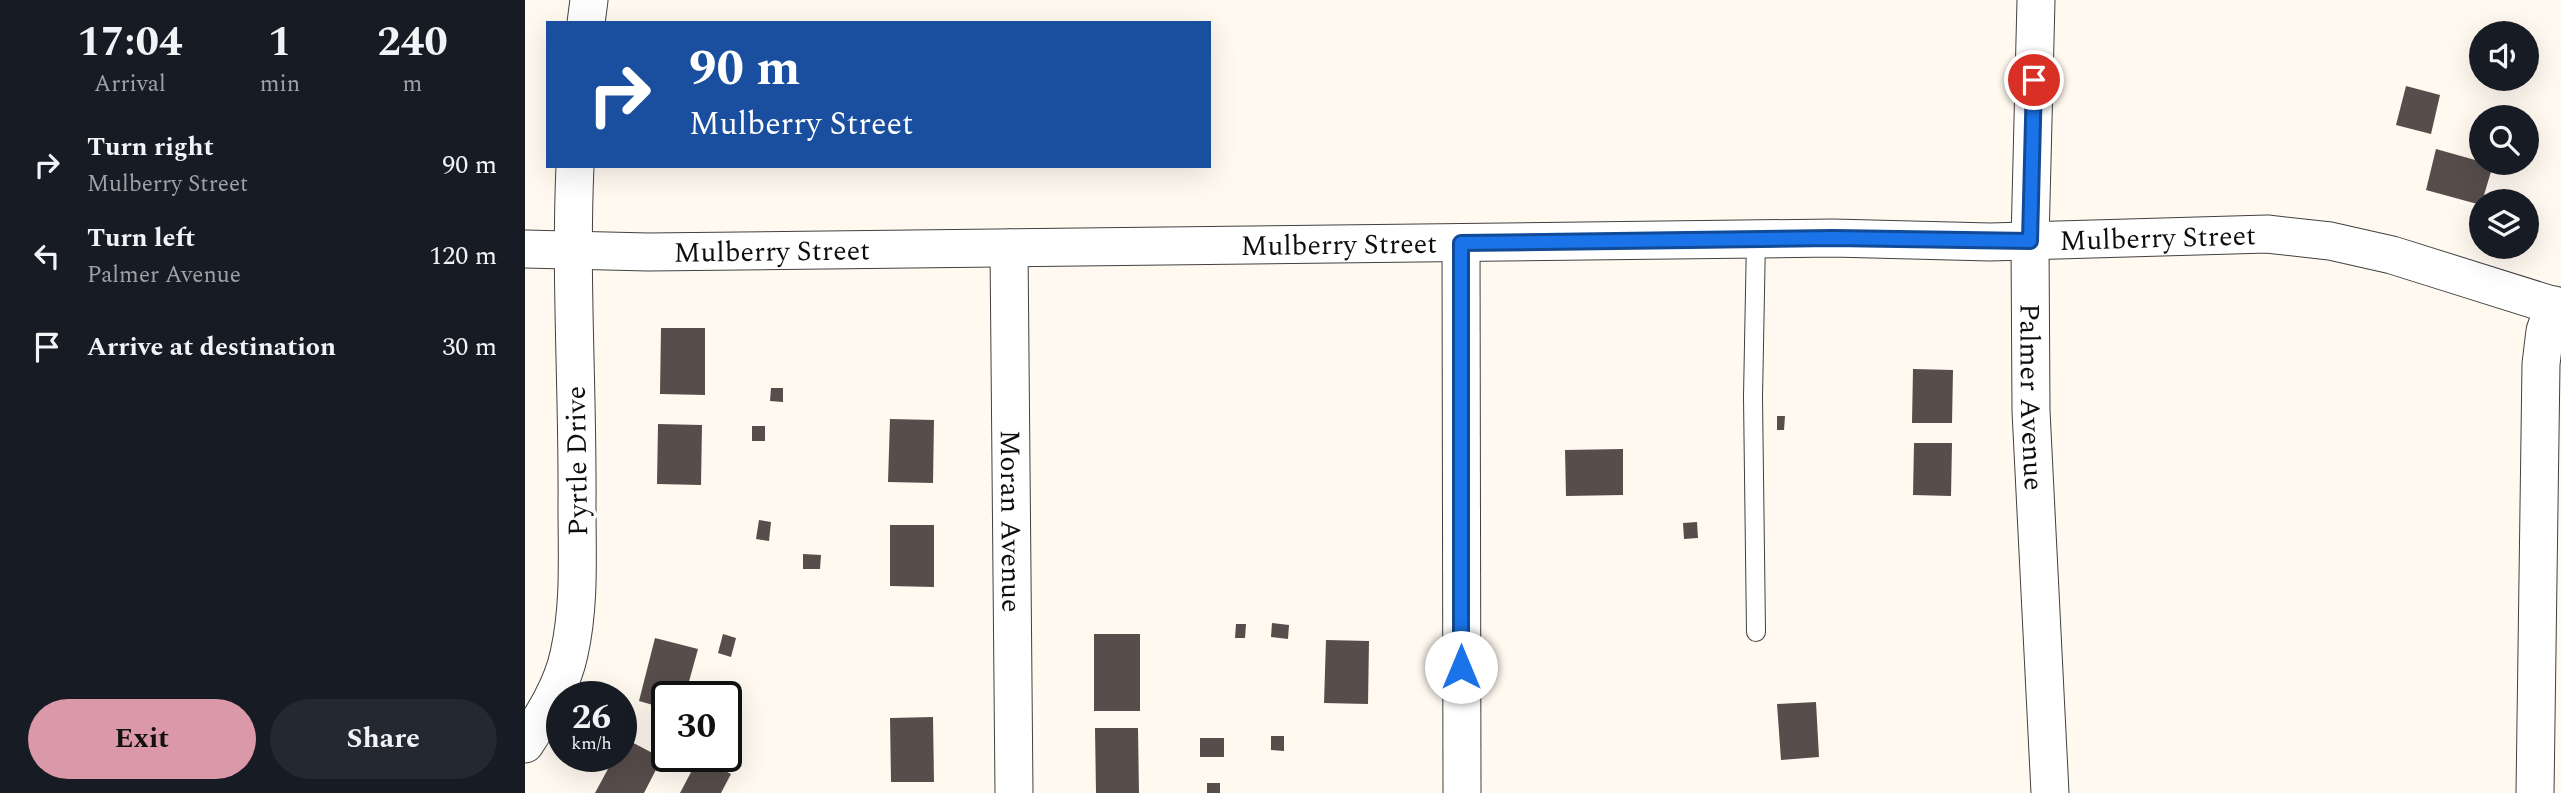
<!DOCTYPE html>
<html lang="en">
<head>
<meta charset="utf-8">
<style>
  body { margin:0; font-family:Spectral,serif; background:#242831; color:#f1f3f6; height:100vh; display:flex; flex-direction:column; font-size:26px; white-space:nowrap }
  * { box-sizing:border-box; margin:0 }
  p { font-size:23px; color:#9ea1a6 }
  .icon { flex:none; width:38px; height:38px; fill:none; stroke:currentColor; stroke-width:2; stroke-linecap:round; stroke-linejoin:round }
  .map { position:relative; flex:1; overflow:hidden }
  .side { display:flex; flex-direction:column; background:#171b24; width:525px }
  .side>* { flex:none }
  .banner { position:absolute; left:21px; top:21px; width:665px; height:147px; border-radius:0px; box-shadow:0 7px 28px #0002; background:#1a4fa0; color:#fff; overflow:hidden }
  .buttons { position:absolute; left:1944px; top:21px; display:grid; gap:14px }
  .buttons a { display:grid; place-items:center; width:70px; height:70px; border-radius:50%; background:#171b24; box-shadow:0 7px 28px #0002; font-size:35px }
  .speed { position:absolute; left:21px; top:681px; display:flex; gap:14px; font-size:35px; font-weight:700; text-align:center }
  .speed>* { display:grid; place-content:center; width:91px; height:91px; border-radius:50%; background:#171b24; box-shadow:0 7px 28px #0002; line-height:1 }
  .speed small { font-size:18px; font-weight:400 }
  .speed .limit { border:4px solid #111; border-radius:10px; background:#fff; color:#111 }
  .pin { position:absolute; display:grid; place-items:center; width:60px; height:60px; color:#fff; margin:-30px; border:4px solid #fff; border-radius:50%; box-shadow:0 2px 7px #0007 }
  .me { position:absolute; width:77px; margin:-38px; rotate:0deg; stroke-linejoin:round; filter:drop-shadow(0 0 5px #0008) }
  .turn { display:flex; align-items:center; gap:24px; height:147px; padding:0 28px; font-size:32px }
  .turn .icon { width:91px; height:91px; stroke-width:2.5 }
  .turn b { display:block; font-size:49px; line-height:60px }
  .eta { display:flex; justify-content:space-evenly; align-items:center; height:119px; text-align:center }
  .eta b { font-size:42px; font-weight:700; line-height:49px }
  .primary-button { display:flex; gap:14px; margin-top:auto; padding:14px 28px }
  .primary-button a { flex:1; height:80px; border-radius:42px; background:#da98a9; color:#111; font-size:28px; font-weight:700; line-height:80px; text-align:center }
  .primary-button a+a { background:#242831; color:#f1f3f6 }
  ul { padding:0; list-style:none }
  li { display:flex; align-items:center; gap:21px; height:91px; padding:0 28px }
  li div { flex:1 }
  li b { display:block; font-size:26px }
  li em { font-style:normal }
  main { display:flex; flex:1; min-height:0 }
  .map>svg:first-child { display:block }
</style>
</head>
<body>
<main>
<section class="side">
<div class="eta">
<div><b>17:04</b><p>Arrival</p></div>
<div><b>1</b><p>min</p></div>
<div><b>240</b><p>m</p></div>
</div>
<ul>
<li><svg class="icon" aria-label="right" viewBox="0 0 24 24"><path d="M7 20v-9h11M14 6l5 5-5 5"/></svg><div><b>Turn right</b><p>Mulberry Street</p></div><em>90 m</em></li>
<li><svg class="icon" aria-label="left" viewBox="0 0 24 24"><path d="M17 20v-9H6M10 6l-5 5 5 5"/></svg><div><b>Turn left</b><p>Palmer Avenue</p></div><em>120 m</em></li>
<li><svg class="icon" aria-label="arrive" viewBox="0 0 24 24"><path d="M6 21V4h12l-3 4 3 4H6"/></svg><div><b>Arrive at destination</b></div><em>30 m</em></li>
</ul>
<div class="primary-button"><a>Exit</a><a>Share</a></div>
</section>
<div class="map">
<svg width="2036" height="793" viewBox="0 0 2036 793">
  <rect width="100%" height="100%" fill="#fff9f0"/>
  <g fill="#574d4b">
    <path d="M1881,86l34,9 -9,39 -35,-9z"/>
    <path d="M1911,149l57,16 -12,40 -55,-15z"/>
    <path d="M136,328h44v67l-45,-1z"/>
    <path d="M1388,369l40,1 -1,53h-40z"/>
    <path d="M246,388h12v14l-13,-1z"/>
    <path d="M1252,416h8l-1,14h-7z"/>
    <path d="M365,419l44,1 -1,63 -45,-1z"/>
    <path d="M133,424l44,1 -1,60 -44,-1z"/>
    <rect x="227" y="426" width="13" height="15"/>
    <path d="M1389,443h38l-1,53 -38,-1z"/>
    <path d="M1098,449v46l-57,1 -1,-46z"/>
    <path d="M234,520l12,2 -2,19 -13,-2z"/>
    <path d="M1172,522l1,16 -14,1 -1,-16z"/>
    <path d="M365,525h44v62l-44,-1z"/>
    <path d="M278,554l18,1 -1,14h-17z"/>
    <path d="M747,623l17,2 -1,14 -17,-2z"/>
    <path d="M711,624h10l-1,14h-10z"/>
    <path d="M198,634l13,4 -5,19 -13,-4z"/>
    <rect x="569" y="634" width="46" height="77"/>
    <path d="M130,638l43,11 -13,47h-18v13l-28,-8z"/>
    <path d="M801,640l43,1 -1,63 -44,-1z"/>
    <path d="M1291,702l3,55 -38,3 -4,-56z"/>
    <path d="M408,717l1,65h-43l-1,-64z"/>
    <path d="M570,728h43l1,65h-43z"/>
    <path d="M746,736h13v15l-13,-1z"/>
    <path d="M99,738l38,20 -18,35h-49l20,-37h6z"/>
    <rect x="675" y="738" width="24" height="19"/>
    <path d="M174,757l32,17 -10,19h-41z"/>
    <rect x="682" y="783" width="13" height="10"/>
  </g>
  <g fill="none" stroke-linecap="round" stroke-linejoin="round">
    <defs>
      <path id="lane" d="M1231,239l-3,158 3,235"/>
      <g id="street">
        <path id="s1" d="M1511,0l-6,241 1,170 19,382"/>
        <path d="M61,23l3,-23"/>
        <path d="M936,243l1,550"/>
        <path id="s2" d="M484,248l5,545"/>
        <path id="s3" d="M0,249l123,3 1185,-14 157,4 277,-8 63,7 62,14 169,53"/>
        <path d="M0,744c18,-28 37,-57 44,-90 11,-49 8,-99 8,-148 1,-114 -7,-226 -2,-340"/>
        <path d="M2010,793l6,-429 4,-33 9,-26"/>
      </g>
    </defs>
    <use href="#lane" stroke="#414141" stroke-width="20"/>
    <use href="#street" stroke="#414141" stroke-width="39"/>
    <use href="#lane" stroke="#fff" stroke-width="18"/>
    <use href="#street" stroke="#fff" stroke-width="37"/>
  </g>
  <g fill="none" stroke-linecap="round" stroke-linejoin="round">
    <defs>
      <path id="route" d="M936,667v-424l372,-5 197,3 4,-161"/>
    </defs>
    <use href="#route" stroke="#114b97" stroke-width="18"/>
    <use href="#route" stroke="#1a73e8" stroke-width="12"/>
  </g>
  <g text-anchor="middle" stroke-width="7" stroke-linejoin="round" paint-order="stroke">
    <g font-size="28" fill="#0e0e0e" stroke="#fff">
      <text dy="10" stroke="none"><textPath href="#s3" startOffset="1633">Mulberry Street</textPath></text>
      <text dy="10" stroke="none"><textPath href="#s3" startOffset="814">Mulberry Street</textPath></text>
      <text dy="10" stroke="none"><textPath href="#s3" startOffset="247">Mulberry Street</textPath></text>
      <text dy="10" stroke="none"><textPath href="#s1" startOffset="397">Palmer Avenue</textPath></text>
      <text transform="translate(51 461) rotate(-91)" y="10">Pyrtle Drive</text>
      <text dy="10" stroke="none"><textPath href="#s2" startOffset="273">Moran Avenue</textPath></text>
    </g>
  </g>
</svg>
<div class="buttons">
<a><svg class="icon" aria-label="sound" viewBox="0 0 24 24"><path d="M4 9h4l5-4v14l-5-4H4zM17 9q2 3 0 6"/></svg></a>
<a><svg class="icon" aria-label="search" viewBox="0 0 24 24"><circle cx="10" cy="10" r="6"/><path d="M15 15l6 6"/></svg></a>
<a><svg class="icon" aria-label="layers" viewBox="0 0 24 24"><path d="M12 4l9 5-9 5-9-5zM3 14l9 5 9-5"/></svg></a>
</div>
<div class="speed"><div>26<small>km/h</small></div><div class="limit">30</div></div>
<div class="pin" style="left:1509px;top:80px;background:#d93025"><svg class="icon" aria-label="arrive" viewBox="0 0 24 24"><path d="M6 21V4h12l-3 4 3 4H6"/></svg></div>
<svg class="me" style="left:936px;top:667px" viewBox="-20 -20 40 40"><circle r="19" fill="#fff"/><path d="M0-13L10 11 0 6-10 11z" fill="#1a73e8"/></svg>
<div class="banner">
<div class="turn"><svg class="icon" aria-label="right" viewBox="0 0 24 24"><path d="M7 20v-9h11M14 6l5 5-5 5"/></svg><div><b>90 m</b>Mulberry Street</div></div>
</div>
</div>
</main>
</body>
</html>
